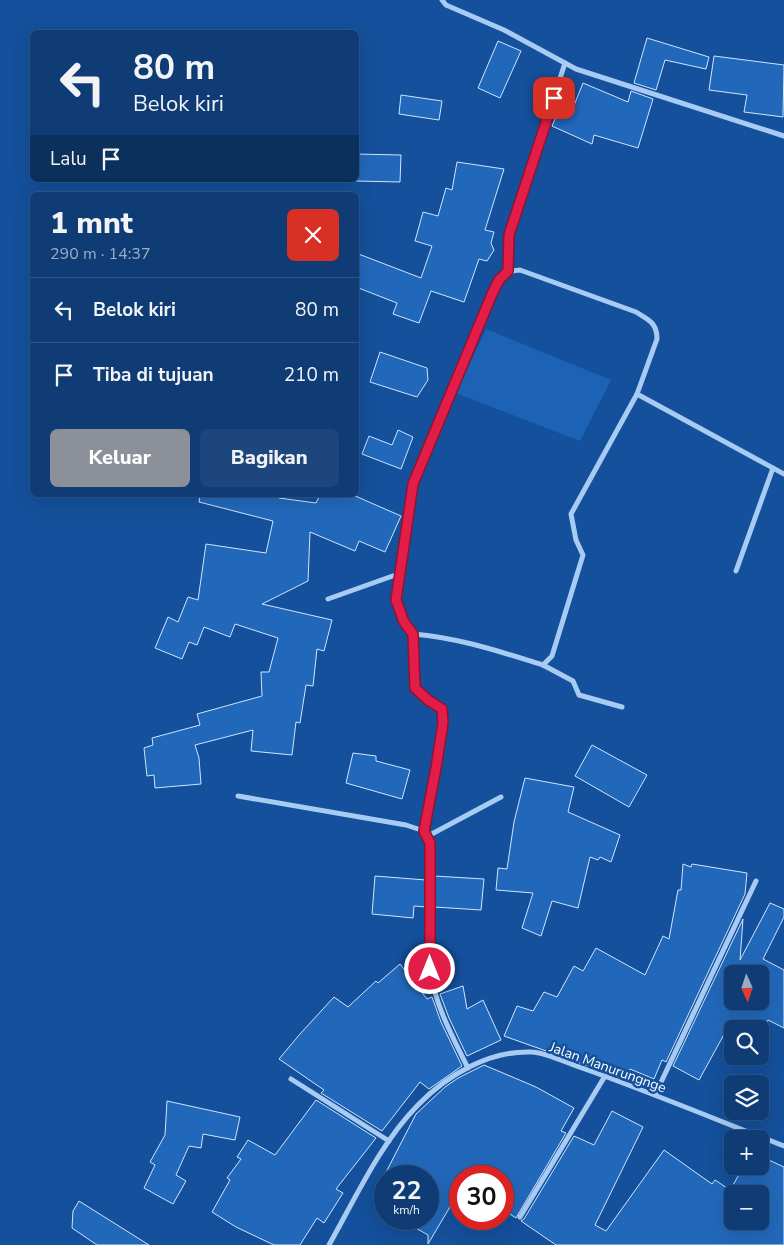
<!DOCTYPE html>
<html lang="id">
<head>
<meta charset="utf-8">
<style>
  body { margin:0; font-family:"Nunito Sans",sans-serif; background:#1d477c; color:#f1f3f6; height:100vh; display:flex; flex-direction:column; font-size:19px; white-space:nowrap }
  * { box-sizing:border-box; margin:0 }
  p { font-size:16px; color:#9badc5 }
  .icon { flex:none; width:28px; height:28px; fill:none; stroke:currentColor; stroke-width:2; stroke-linecap:round; stroke-linejoin:round }
  .map { position:relative; flex:1; overflow:hidden }
  .details { position:absolute; left:30px; top:192px; width:329px; height:305px; display:flex; flex-direction:column; background:#0f3c74; border-radius:8px; box-shadow:0 5px 20px #0002,0 0 0 1px #2f5686 }
  .details>* { flex:none }
  .hud { position:absolute; left:30px; top:30px; width:329px; height:152px; border-radius:8px; box-shadow:0 5px 20px #0002,0 0 0 1px #2f5686; background:#0f3c74; color:#f1f3f6; overflow:hidden }
  .needle { width:32px; rotate:177deg }
  .tools { position:absolute; left:724px; top:965px; display:grid; gap:10px }
  .tools a { display:grid; place-items:center; width:45px; height:45px; border-radius:8px; background:#0f3c74; box-shadow:0 5px 20px #0002,0 0 0 1px #2f5686; font-size:25px }
  .speed { position:absolute; left:374px; top:1165px; display:flex; gap:10px; font-size:25px; font-weight:700; text-align:center }
  .speed>* { display:grid; place-content:center; width:65px; height:65px; border-radius:50%; background:#0f3c74; box-shadow:0 5px 20px #0002,0 0 0 1px #2f5686; line-height:1 }
  .speed small { font-size:12px; font-weight:400 }
  .speed .limit { border:8px solid #d22; background:#fff; color:#111 }
  .pin { position:absolute; display:grid; place-items:center; width:42px; height:42px; color:#fff; margin:-21px; border-radius:10px; box-shadow:0 2px 8px #0006 }
  .me { position:absolute; width:55px; margin:-28px; rotate:0deg; stroke-linejoin:round; filter:drop-shadow(0 0 4px #0008) }
  .turn { display:flex; align-items:center; gap:18px; height:105px; padding:0 20px; font-size:22px }
  .turn .icon { width:65px; height:65px; stroke-width:2.5 }
  .turn b { display:block; font-size:35px; line-height:42px }
  .then { display:flex; align-items:center; height:48px; padding:0 20px; background:#0003; gap:10px; font-size:19px }
  .round { display:grid; place-items:center; flex:none; width:52px; height:52px; border-radius:8px; background:#1d477c }
  .summary { display:flex; align-items:center; justify-content:space-between; height:85px; padding:0 20px }
  h1 { font-size:30px; font-weight:800; line-height:38px }
  .action { display:flex; gap:10px; margin-top:auto; padding:10px 20px }
  .action a { flex:1; height:58px; border-radius:8px; background:#8c9099; color:#fff; font-size:20px; font-weight:800; line-height:58px; text-align:center }
  .action a+a { background:#1d477c; color:#f1f3f6 }
  ul { padding:0; list-style:none }
  li { display:flex; align-items:center; gap:15px; height:65px; padding:0 20px; border-top:1px solid #2f5686 }
  li div { flex:1 }
  li b { display:block; font-size:19px }
  li em { font-style:normal }
  .map>svg:first-child { display:block }
</style>
</head>
<body>
<div class="map">
<svg width="784" height="1245" viewBox="0 0 784 1245">
  <rect width="100%" height="100%" fill="#14509b"/>
  <path fill="#1c63b5" d="M486,329l125,51 -31,61 -124,-48z"/>
  <g fill="#2268ba" stroke="#d0e5fd" fill-rule="evenodd">
    <path d="M647,38l62,19 -3,12 -41,-9 -9,30 -22,-7z"/>
    <path d="M498,41l23,10 -21,47 -22,-10z"/>
    <path d="M714,56l70,9 -1,52 -39,-5 3,-17 -38,-5z"/>
    <path d="M583,83l45,19 3,-11 22,8 -15,49 -44,-13 -2,9 -40,-18 8,-18 11,5z"/>
    <path d="M401,95l41,6 -3,19 -40,-6z"/>
    <path d="M356,154l45,1 -1,27 -44,-1z"/>
    <path d="M457,162l47,7 -19,61 9,2 -3,11 3,7 -7,11 -8,-2 -15,43 -33,-11 -12,32 -26,-9 4,-11 -41,-16v-34l65,25 11,-32 -17,-5 8,-29 15,4 8,-28 6,2z"/>
    <path d="M380,352l47,16 1,12 -11,17 -47,-15z"/>
    <path d="M398,430l15,7 -12,32 -39,-15 7,-18 23,9z"/>
    <path d="M200,495h79v3l37,5 4,-8h33l48,21 -16,36 -26,-11 -4,10 -45,-19 -2,49 -46,23 70,16 -8,31 -7,-2 -4,37 -7,-1 -6,38 -4,-1 -4,33 -41,-4 2,-21 -58,15 4,13 2,26 -46,4 -1,-13 -7,1 -3,-28 9,-3 -1,-7 48,-13 -3,-11 65,-18 -1,-24h8l9,-34 -43,-14 -5,13 -26,-10 -7,18 -8,-3 -7,17 -27,-11 13,-31 10,5 10,-25 10,3 8,-56 60,9 7,-32 -74,-19z"/>
    <path d="M592,745l55,30 -18,32 -54,-31z"/>
    <path d="M353,753l23,3v5l34,9 -8,29 -56,-16z"/>
    <path d="M525,778l49,9 -6,25 52,23 -9,27 -11,-5 -2,3 -8,-3 -12,51 -26,-7 -11,35 -19,-8 11,-35 -37,-3 2,-22 9,1 7,-47z"/>
    <path d="M683,864l8,3 1,-3 55,9 -2,21 -79,168 -4,-2 -8,19 -24,-10 -5,10 -121,-43 13,-30 16,5 11,-19 13,5 17,-31 9,5 13,-23 49,27 18,-39 6,3 9,-49h3z"/>
    <path d="M375,876l51,4v27l-12,-1 -1,12 -41,-4z"/>
    <path d="M434,876l50,3 -3,31 -47,-3z"/>
    <path d="M770,903l14,6v8l-21,42 21,11v58l-16,-8 -5,9h-36l-28,51 -26,-14 70,-147 -3,41zM732,974h28v27h-28z"/>
    <path d="M400,964l27,35 5,-2 9,25 21,44 -33,23 -9,-7 -38,49 -61,-38 3,-3 -45,-31 21,-25 34,-37 14,10 28,-26 2,2z"/>
    <path d="M463,986l4,23 16,-9 18,40 -34,16 -18,-38 -9,-24z"/>
    <path d="M484,1065l52,22 38,21 -13,23 5,2 -50,85 -14,-9v-33h-42v14l-32,54v-9l-28,-16h28v-43h-44l32,-62 29,-27 13,-9z"/>
    <path d="M316,1100l60,38 -40,51 7,4 -19,30 -7,-5 -17,27h-26l-38,-18 -24,-15 18,-32 -3,-2 14,-19 -4,-2 11,-17 27,15z"/>
    <path d="M167,1101l73,16 -5,23 -32,-6 -2,14 -12,-2 -13,29 10,6 -13,23 -29,-16 11,-23 -5,-3 15,-27z"/>
    <path d="M612,1111l31,16 -48,98 11,6 58,-81 48,34 3,-4 15,10 14,-24h16v-10l24,11v78h-228l-35,-24 3,-2 50,-83 20,9zM732,1194h28v27h-28z"/>
    <path d="M79,1201l70,44h-52l-25,-17 1,-17z"/>
  </g>
  <g fill="none" stroke-linecap="round" stroke-linejoin="round">
    <g stroke="#a8cbf3" stroke-width="5">
      <path d="M442,0l4,5 58,25 72,39 208,67"/>
      <path d="M508,271l1,-36 56,-172"/>
      <path d="M736,571l37,-103"/>
      <path d="M328,599l73,-26"/>
      <path d="M413,634c47,4 85,17 130,31l9,-9 31,-101 -7,-15 -5,-26 66,-120"/>
      <path d="M543,665l30,16 6,14 43,12"/>
      <path d="M238,796l168,29 18,6 6,12v126c5,36 22,67 38,99"/>
      <path d="M424,831c8,-39 20,-82 18,-122l-14,-9 -13,-12 -2,-54 -9,-12 -8,-22 17,-116 79,-191c8,-15 10,-22 28,-23l116,42c12,8 21,10 21,27l-20,55 147,80"/>
      <path d="M428,836l73,-39"/>
      <path d="M291,1079l98,62"/>
      <path d="M655,1095l101,-214"/>
      <path d="M520,1217l85,-141"/>
      <path d="M329,1245c26,-46 52,-103 89,-140 29,-30 72,-55 114,-53 12,0 38,12 50,16 68,24 135,52 202,78"/>
    </g>
  </g>
  <g fill="none" stroke-linecap="round" stroke-linejoin="round">
    <defs>
      <path id="route" d="M430,969v-126l-6,-12 12,-63 7,-45 -1,-14 -14,-9 -13,-12 -2,-54 -9,-12 -8,-22 17,-116 79,-190 7,-14 9,-9 1,-36 45,-137"/>
    </defs>
    <use href="#route" stroke="#92132f" stroke-width="12"/>
    <use href="#route" stroke="#e11d48" stroke-width="9"/>
  </g>
  <g text-anchor="middle" stroke-width="5" stroke-linejoin="round" paint-order="stroke">
    <g font-size="14" fill="#fff" stroke="#14509b">
      <text transform="translate(608 1067) rotate(20)" y="5">Jalan Manurungnge</text>
    </g>
  </g>
</svg>
<div class="tools">
<a><svg class="needle" viewBox="-14 -14 28 28"><path d="M0-13l5 13h-10z" fill="#e53935"/><path d="M0 13l5-13h-10z" fill="#9badc5"/></svg></a>
<a><svg class="icon" aria-label="search" viewBox="0 0 24 24"><circle cx="10" cy="10" r="6"/><path d="M15 15l6 6"/></svg></a>
<a><svg class="icon" aria-label="layers" viewBox="0 0 24 24"><path d="M12 4l9 5-9 5-9-5zM3 14l9 5 9-5"/></svg></a>
<a>+</a>
<a>−</a>
</div>
<div class="speed"><div>22<small>km/h</small></div><div class="limit">30</div></div>
<div class="pin" style="left:554px;top:98px;background:#d93025"><svg class="icon" aria-label="arrive" viewBox="0 0 24 24"><path d="M6 21V4h12l-3 4 3 4H6"/></svg></div>
<svg class="me" style="left:430px;top:969px" viewBox="-20 -20 40 40"><circle r="17" fill="#e11d48" stroke="#fff" stroke-width="3"/><path d="M0-11L8 9 0 5-8 9z" fill="#fff"/></svg>
<div class="hud">
<div class="turn"><svg class="icon" aria-label="left" viewBox="0 0 24 24"><path d="M17 20v-9H6M10 6l-5 5 5 5"/></svg><div><b>80 m</b>Belok kiri</div></div>
<div class="then">Lalu<svg class="icon" aria-label="arrive" viewBox="0 0 24 24"><path d="M6 21V4h12l-3 4 3 4H6"/></svg></div>
</div>
<section class="details">
<div class="summary"><div><h1>1 mnt</h1><p>290 m · 14:37</p></div><a class="round" style="background:#d93025;color:#fff"><svg class="icon" aria-label="close" viewBox="0 0 24 24"><path d="M6 6l12 12M18 6L6 18"/></svg></a></div>
<ul>
<li><svg class="icon" aria-label="left" viewBox="0 0 24 24"><path d="M17 20v-9H6M10 6l-5 5 5 5"/></svg><div><b>Belok kiri</b></div><em>80 m</em></li>
<li><svg class="icon" aria-label="arrive" viewBox="0 0 24 24"><path d="M6 21V4h12l-3 4 3 4H6"/></svg><div><b>Tiba di tujuan</b></div><em>210 m</em></li>
</ul>
<div class="action"><a>Keluar</a><a>Bagikan</a></div>
</section>
</div>
</body>
</html>
